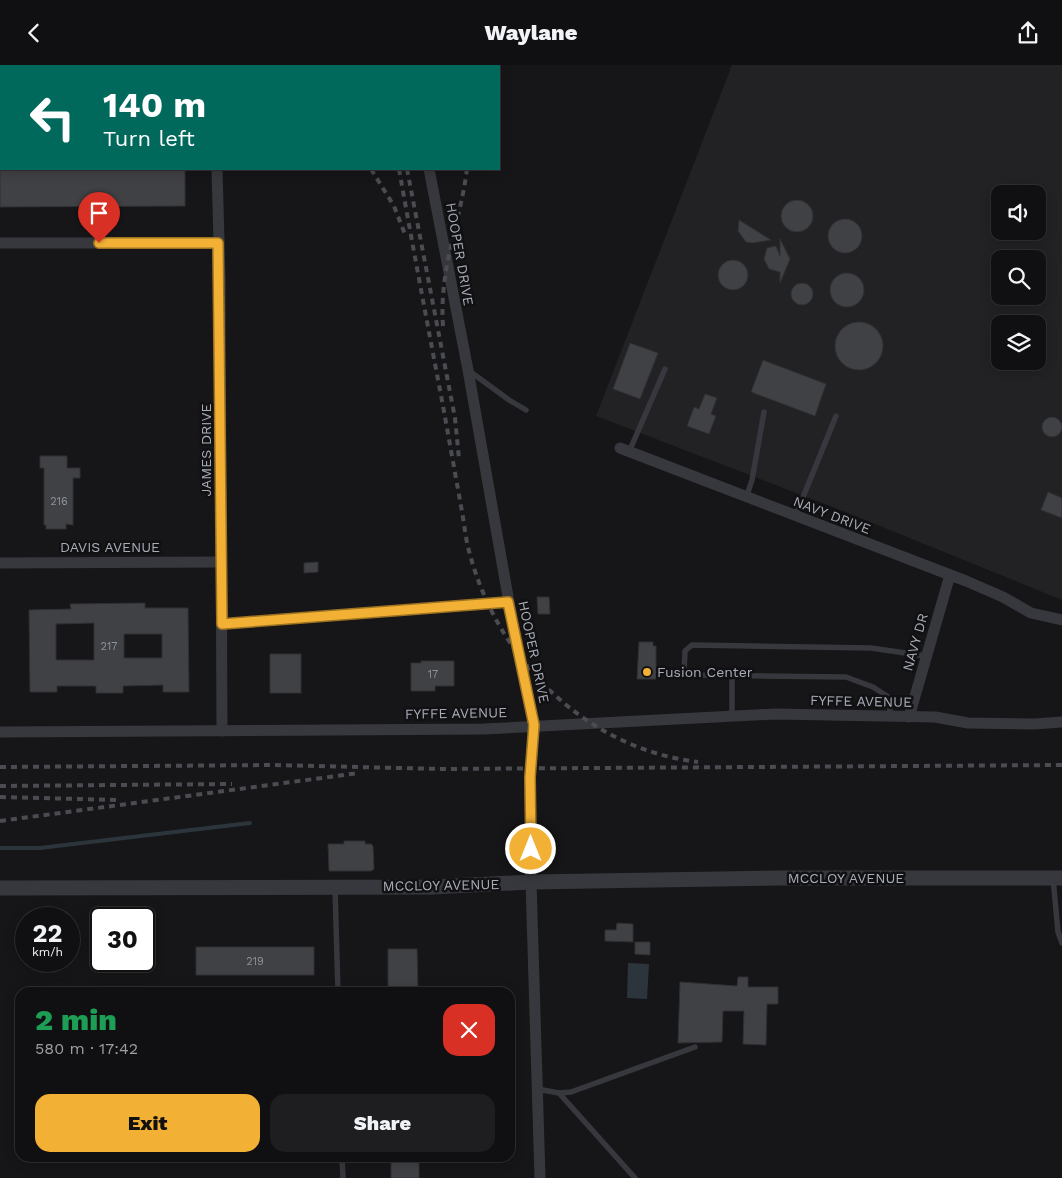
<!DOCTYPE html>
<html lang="en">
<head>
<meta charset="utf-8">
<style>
  body { margin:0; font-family:"Work Sans",sans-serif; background:#1e1e20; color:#f1f3f6; height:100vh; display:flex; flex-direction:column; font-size:19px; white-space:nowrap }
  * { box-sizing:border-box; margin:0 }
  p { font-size:16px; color:#9c9d9f }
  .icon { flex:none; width:28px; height:28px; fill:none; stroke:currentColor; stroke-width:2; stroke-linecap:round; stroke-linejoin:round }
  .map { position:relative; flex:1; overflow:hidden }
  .side { position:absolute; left:15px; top:922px; width:500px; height:175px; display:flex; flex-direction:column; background:#101012; border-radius:15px; box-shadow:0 2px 12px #0003,0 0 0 1px #303032 }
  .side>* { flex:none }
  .hud { position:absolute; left:0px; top:0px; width:500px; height:105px; box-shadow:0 2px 12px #0003,0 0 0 1px #303032; background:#00695c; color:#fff; overflow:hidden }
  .tools { position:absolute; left:991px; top:120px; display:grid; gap:10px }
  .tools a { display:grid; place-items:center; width:55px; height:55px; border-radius:10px; background:#101012; box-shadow:0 2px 12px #0003,0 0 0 1px #303032; font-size:25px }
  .speed { position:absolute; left:15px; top:842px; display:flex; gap:10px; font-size:25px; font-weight:700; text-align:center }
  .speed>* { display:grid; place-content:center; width:65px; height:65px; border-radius:50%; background:#101012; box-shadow:0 2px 12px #0003,0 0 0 1px #303032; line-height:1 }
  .speed small { font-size:12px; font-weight:400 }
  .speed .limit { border:2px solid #111; border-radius:8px; background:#fff; color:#111 }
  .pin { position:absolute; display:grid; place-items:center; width:42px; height:42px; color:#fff; margin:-51px -21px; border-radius:50% 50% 50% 0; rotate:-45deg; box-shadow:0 0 5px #0007 }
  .pin .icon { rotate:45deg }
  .me { position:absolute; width:55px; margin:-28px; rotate:0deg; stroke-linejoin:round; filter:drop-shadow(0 0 4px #0008) }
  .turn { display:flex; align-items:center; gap:18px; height:105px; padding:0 20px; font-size:22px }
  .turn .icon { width:65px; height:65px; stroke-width:2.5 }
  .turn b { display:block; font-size:35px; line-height:42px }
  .round { display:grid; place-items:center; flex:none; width:52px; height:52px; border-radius:15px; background:#1e1e20 }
  .head { display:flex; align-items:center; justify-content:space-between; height:85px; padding:0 20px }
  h1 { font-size:30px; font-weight:800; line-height:38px; color:#1e9e55 }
  .primary-button { display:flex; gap:10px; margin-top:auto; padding:10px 20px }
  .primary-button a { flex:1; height:58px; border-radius:15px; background:#f2b134; color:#111; font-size:20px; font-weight:800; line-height:58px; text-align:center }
  .primary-button a+a { background:#1e1e20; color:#f1f3f6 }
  header { display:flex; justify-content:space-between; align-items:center; height:65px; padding:0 20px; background:#101012; font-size:22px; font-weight:800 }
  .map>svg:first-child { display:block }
</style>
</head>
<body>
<header><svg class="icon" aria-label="back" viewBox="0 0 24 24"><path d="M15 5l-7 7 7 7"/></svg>Waylane<svg class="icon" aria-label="share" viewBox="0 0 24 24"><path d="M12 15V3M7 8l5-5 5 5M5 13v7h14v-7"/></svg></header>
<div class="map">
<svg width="1062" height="1113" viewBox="0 0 1062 1113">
  <rect width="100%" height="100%" fill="#161618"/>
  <path fill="#222225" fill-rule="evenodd" d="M732,0h330v535l-219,-89 -247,-95zM1000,129h38v37h-38zM1000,194h38v37h-38zM1000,259h38v37h-38z"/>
  <path fill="#2c353c" d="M628,898l21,1 -2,35 -20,-1z"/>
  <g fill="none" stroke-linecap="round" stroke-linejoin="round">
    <path stroke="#2c353c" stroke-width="4" d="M0,783h40l210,-25"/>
  </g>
  <g fill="#404145" stroke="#303034" fill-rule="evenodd">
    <path d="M0,104h185v37l-185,1z"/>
    <circle cx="797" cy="151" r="16"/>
    <circle cx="845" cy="171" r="17"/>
    <path d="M739,155l32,20 -19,3 -6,-1 -8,-11z"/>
    <path d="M780,174l10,20 -10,24v-11l-11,-3 -5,-10 3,-11 9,-2 4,10z"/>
    <circle cx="733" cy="210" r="15"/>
    <circle cx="847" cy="225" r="17"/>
    <circle cx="802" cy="229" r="11"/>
    <circle cx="859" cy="281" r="24"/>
    <path d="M630,278l28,10 -18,46 -27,-10z"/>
    <path d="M763,295l63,24 -11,32 -64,-24z"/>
    <path d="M705,329l12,4 -6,16 5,2 -7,18 -22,-8 7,-19 5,2z"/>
    <circle cx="1052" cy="362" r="10"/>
    <path d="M40,391h27v12h13v10h-7v47l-7,-1v5h-20v-4h-2v-57h-4z"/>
    <path d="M1048,427l14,6v20l-21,-8z"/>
    <path d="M318,497v10l-14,1v-10z"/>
    <path d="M537,532h12l1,17h-12z"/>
    <path d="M145,538v5h43l1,84h-26v-7l-40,1v7h-27v-7h-39v6h-27l-1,-82 42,-1 -1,-5zM94,558v37h-38v-36zM124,569h38v24h-38z"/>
    <path d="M639,577h14v4h3v33h-19z"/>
    <rect x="270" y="589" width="31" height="39"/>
    <path d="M421,596h33v25h-19v5h-24v-28h10z"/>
    <path d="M344,776h21v3h6l2,2 1,23 -3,2h-42l-1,-27h16z"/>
    <path d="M617,858l16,1v18l-28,-1v-11h11z"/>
    <path d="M635,877h15v13l-15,-1z"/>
    <rect x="196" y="882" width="118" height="28"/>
    <path d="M388,884h29l1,44h-30z"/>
    <path d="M738,912h10v10h30v17h-11l-1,41 -23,-1 1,-33h-21l-1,31 -44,1 2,-61 57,4z"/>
    <rect x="391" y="1092" width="28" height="21"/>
  </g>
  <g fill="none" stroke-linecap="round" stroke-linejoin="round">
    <g stroke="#37383d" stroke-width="5.5">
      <path d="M468,305l41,30 17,10"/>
      <path d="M629,387l36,-83"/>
      <path d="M746,433l6,-18 12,-68"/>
      <path d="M795,452l41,-101"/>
      <path d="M222,559l286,-22"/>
      <path d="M732,651v-40"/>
      <path d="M890,651v-18l-17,-11 -27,-10 -154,-2 -8,-3 1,-21 7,-6 179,3 55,8"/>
      <path d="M1053,813l5,54 4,11"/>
      <path d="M335,823l3,105"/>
      <path d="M537,1024l22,4 12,-1 124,-45"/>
      <path d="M559,1028l76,85"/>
      <path d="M342,1092l1,21"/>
    </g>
    <g stroke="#37383d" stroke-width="11">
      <path d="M217,0v1"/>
      <path d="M410,0v1"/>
      <path d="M217,104l3,108 2,454"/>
      <path d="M429,104l39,201 48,272 18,83 -4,52 1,105 9,296"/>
      <path d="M0,178h219"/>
      <path d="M620,383l346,133 37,16 28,16 31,7"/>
      <path d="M0,498l221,-1"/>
      <path d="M909,652l41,-142"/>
      <path d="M0,667l484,-3 292,-15 159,3 33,6 66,1 28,-2"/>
    </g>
    <path stroke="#37383d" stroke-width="15" d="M0,823l432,-1 99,-5 247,-4h284"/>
    <g stroke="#4a4c52" stroke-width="4" stroke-dasharray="6 5" stroke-linecap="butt">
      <path d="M368,0v1"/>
      <path d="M381,0v1"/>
      <path d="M389,0v1"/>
      <path d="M461,0v1"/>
      <path d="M0,17h1"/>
      <path d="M371,104l23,37 12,31"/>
      <path d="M399,104c14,79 29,158 44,237 6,33 12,67 18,100 3,15 4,30 8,45 28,108 115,197 229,211"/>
      <path d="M407,104l48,249 4,41"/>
      <path d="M443,261c-4,-58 17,-102 24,-157"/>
      <path d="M0,702l274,-2 167,4 621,-4"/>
      <path d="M0,721l232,-2"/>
      <path d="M0,732l118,3"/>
      <path d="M0,756l359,-48"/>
    </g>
  </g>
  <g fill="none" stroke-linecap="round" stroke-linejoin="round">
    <defs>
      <path id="route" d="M99,178h119l4,381 286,-22 26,123 -4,52 1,72"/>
    </defs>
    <use href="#route" stroke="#9d7322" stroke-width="12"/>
    <use href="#route" stroke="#f2b134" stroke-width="9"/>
  </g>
  <circle fill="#f2b134" stroke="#111113" stroke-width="2" cx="647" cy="607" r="5"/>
  <g text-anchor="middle" stroke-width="5" stroke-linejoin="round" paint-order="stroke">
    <g font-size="11" fill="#8e929b">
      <text x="59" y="440">216</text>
      <text x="109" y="585">217</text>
      <text x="433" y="613">17</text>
      <text x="255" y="900">219</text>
    </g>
    <g font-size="14" fill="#a8adb8" stroke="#111113">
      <text transform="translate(460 189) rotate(80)" y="5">HOOPER DRIVE</text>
      <text transform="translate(206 385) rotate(-90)" y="5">JAMES DRIVE</text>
      <text transform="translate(832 450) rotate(21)" y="5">NAVY DRIVE</text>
      <text x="110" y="487">DAVIS AVENUE</text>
      <text transform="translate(915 577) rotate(-74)" y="5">NAVY DR</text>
      <text transform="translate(534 587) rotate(78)" y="5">HOOPER DRIVE</text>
      <text transform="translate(861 636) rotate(1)" y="5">FYFFE AVENUE</text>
      <text transform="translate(456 648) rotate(-1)" y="5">FYFFE AVENUE</text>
      <text x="846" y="818">MCCLOY AVENUE</text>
      <text transform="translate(441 820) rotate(-1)" y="5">MCCLOY AVENUE</text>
    </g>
    <g font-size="14" fill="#a8adb8" stroke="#111113" text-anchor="start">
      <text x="657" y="612">Fusion Center</text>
    </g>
  </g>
</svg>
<div class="tools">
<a><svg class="icon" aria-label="sound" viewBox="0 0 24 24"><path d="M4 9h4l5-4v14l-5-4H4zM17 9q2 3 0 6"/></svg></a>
<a><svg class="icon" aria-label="search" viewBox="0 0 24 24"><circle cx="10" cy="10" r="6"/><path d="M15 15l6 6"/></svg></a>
<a><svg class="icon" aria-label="layers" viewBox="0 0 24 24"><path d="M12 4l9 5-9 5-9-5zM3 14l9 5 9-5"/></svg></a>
</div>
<div class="speed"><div>22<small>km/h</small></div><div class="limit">30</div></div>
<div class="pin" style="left:99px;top:178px;background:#d93025"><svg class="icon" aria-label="arrive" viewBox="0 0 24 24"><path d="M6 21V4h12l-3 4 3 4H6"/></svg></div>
<svg class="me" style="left:531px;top:784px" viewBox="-20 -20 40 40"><circle r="17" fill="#f2b134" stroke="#fff" stroke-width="3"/><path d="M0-11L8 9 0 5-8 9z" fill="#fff"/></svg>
<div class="hud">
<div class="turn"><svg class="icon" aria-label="left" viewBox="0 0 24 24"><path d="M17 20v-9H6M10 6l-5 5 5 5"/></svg><div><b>140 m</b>Turn left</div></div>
</div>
<section class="side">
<div class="head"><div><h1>2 min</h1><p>580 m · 17:42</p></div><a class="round" style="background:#d93025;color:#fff"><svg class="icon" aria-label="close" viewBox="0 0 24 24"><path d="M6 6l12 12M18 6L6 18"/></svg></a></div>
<div class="primary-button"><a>Exit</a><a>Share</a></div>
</section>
</div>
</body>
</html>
